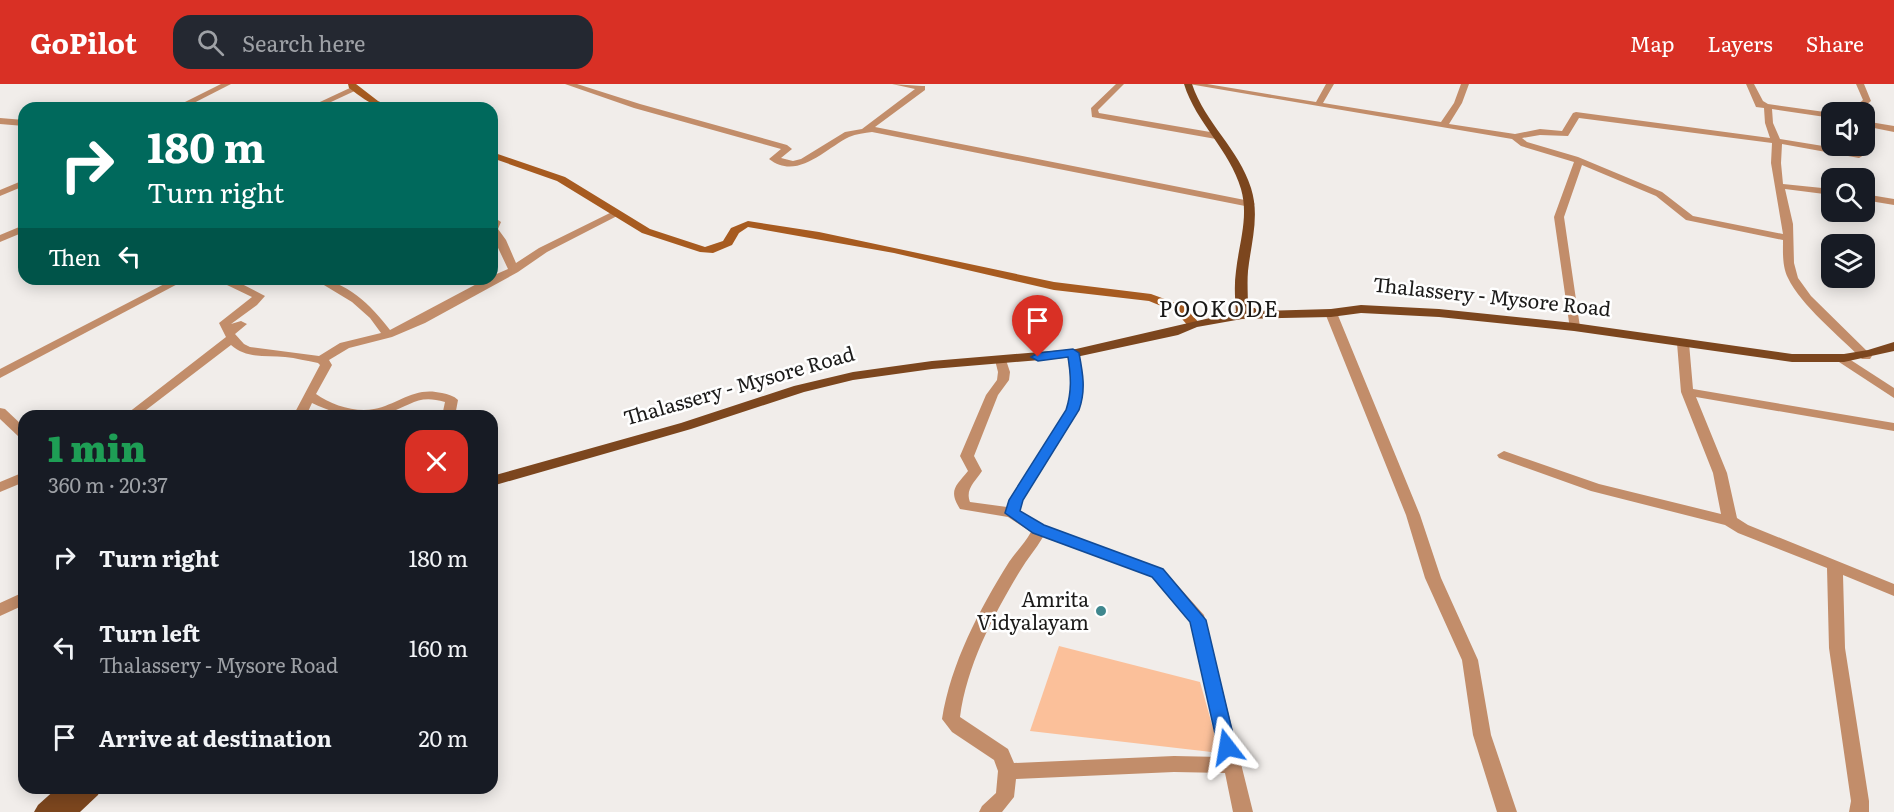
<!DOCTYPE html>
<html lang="en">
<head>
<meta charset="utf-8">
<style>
  body { margin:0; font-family:Literata,serif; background:#242831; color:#f1f3f6; height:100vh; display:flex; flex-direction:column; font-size:22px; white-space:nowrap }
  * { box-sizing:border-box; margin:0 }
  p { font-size:20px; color:#9ea1a6 }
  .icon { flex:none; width:33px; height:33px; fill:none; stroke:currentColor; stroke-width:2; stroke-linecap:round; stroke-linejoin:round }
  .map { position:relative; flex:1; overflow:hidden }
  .sheet { position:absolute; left:18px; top:326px; width:480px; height:384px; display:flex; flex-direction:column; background:#171b24; border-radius:18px; box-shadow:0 3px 15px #0003 }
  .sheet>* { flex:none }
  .banner { position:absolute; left:18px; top:18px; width:480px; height:183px; border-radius:18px; box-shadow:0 3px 15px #0003; background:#00695c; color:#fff; overflow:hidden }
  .tools { position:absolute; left:1821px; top:18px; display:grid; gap:12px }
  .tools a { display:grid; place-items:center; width:54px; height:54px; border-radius:12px; background:#171b24; box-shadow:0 3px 15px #0003; font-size:30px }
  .pin { position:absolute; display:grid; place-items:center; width:51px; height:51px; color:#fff; margin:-62px -26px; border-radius:50% 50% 50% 0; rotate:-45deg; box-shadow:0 0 6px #0007 }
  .pin .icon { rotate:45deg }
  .me { position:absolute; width:66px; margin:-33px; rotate:346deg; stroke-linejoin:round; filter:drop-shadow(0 0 4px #0008) }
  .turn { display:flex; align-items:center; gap:21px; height:126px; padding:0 30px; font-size:27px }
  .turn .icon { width:78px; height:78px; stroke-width:2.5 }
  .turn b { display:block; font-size:42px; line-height:51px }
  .then { display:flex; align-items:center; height:57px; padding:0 30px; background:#0003; gap:12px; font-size:22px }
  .round { display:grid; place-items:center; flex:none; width:63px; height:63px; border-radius:18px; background:#242831 }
  .headline { display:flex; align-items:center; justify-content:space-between; height:102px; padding:0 30px }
  h1 { font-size:36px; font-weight:800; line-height:45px; color:#1e9e55 }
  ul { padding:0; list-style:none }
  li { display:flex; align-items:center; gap:18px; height:90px; padding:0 30px }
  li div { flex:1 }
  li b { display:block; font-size:22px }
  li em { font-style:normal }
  header { display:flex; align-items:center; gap:36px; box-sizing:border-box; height:84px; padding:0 30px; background:#d93025; color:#fff }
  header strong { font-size:28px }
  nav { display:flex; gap:33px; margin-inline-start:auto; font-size:21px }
  .search { width:420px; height:54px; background:#242831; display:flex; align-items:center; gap:15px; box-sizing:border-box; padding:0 21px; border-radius:18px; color:#9ea1a6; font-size:22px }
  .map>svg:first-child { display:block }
</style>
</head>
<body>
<header>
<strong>GoPilot</strong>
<div class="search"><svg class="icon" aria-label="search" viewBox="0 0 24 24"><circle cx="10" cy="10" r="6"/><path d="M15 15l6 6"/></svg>Search here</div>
<nav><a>Map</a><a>Layers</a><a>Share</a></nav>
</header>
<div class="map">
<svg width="1894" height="728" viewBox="0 0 1894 728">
  <rect width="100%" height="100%" fill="#f1edea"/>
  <path fill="#fbc09a" d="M1059,562l141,36 20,71 -190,-22z"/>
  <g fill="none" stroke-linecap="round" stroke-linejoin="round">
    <g fill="#c28d6a" fill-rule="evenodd">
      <path d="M221,0h10l-47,24h-11z"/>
      <path d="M565,0h12l63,20 147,41 5,4 -11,9 12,3 8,-2 44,-27 17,-3 53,-40 -23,-5 30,2h3v4l-50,37 375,74 5,3 -5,3 -378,-75c-7,1 -16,2 -23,5 -24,12 -52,44 -80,22l12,-10 -147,-41z"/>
      <path d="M1116,0h8l-26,26 1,3 117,20 4,3 -4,3 -124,-22 -1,-9z"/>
      <path d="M1189,0h18l109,18 10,-18h8l-11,19 118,19 13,-19 7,-19h8l-7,19 -13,21 66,10 25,-5 22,2 11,-18 3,-1 194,26 -5,-15 -1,-15 -8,-1 -10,-23h8l9,17 5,3 64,9v5l-60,-9 1,14 7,16 74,12 -1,-5h8l3,9 -5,3 -77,-14 -1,19 2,21 49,5v6l-47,-6 8,35 1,39 4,15 13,18 61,60 -2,3h-8c-22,-22 -62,-55 -74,-81 -6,-12 -5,-26 -5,-38l-97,-20 -30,-24 -74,-31 -18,52 16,110 -2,2h-8l-16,-112 20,-55 -53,-16 -9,-7zM1579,34l193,25 -1,20 12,71 -90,-18 -31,-24 -84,-35 -51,-15 -5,-4 18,-3 28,1z"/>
      <path d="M1856,0h8l7,17 -14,11h-9l15,-12z"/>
      <path d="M352,3l7,2 -41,19h-11z"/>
      <path d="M0,34l24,2v6l-24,-2z"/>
      <path d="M1864,37l30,5v6l-30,-6z"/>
      <path d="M24,96v6l-24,10v-6z"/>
      <path d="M1864,110l30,5v6l-30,-5z"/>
      <path d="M616,126l3,1v4l-72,37 -29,20 -93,51 -33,14 -43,11 -20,12 3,5 -16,29c15,11 40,19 58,15 25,-5 40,-23 68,-16 6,1 12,3 16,7l-3,16h-13l3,-14c-27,-8 -33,3 -57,11 -24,8 -54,1 -76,-10l-6,13h-13l27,-51 -2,-2c-11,-2 -22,-5 -33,-6 -18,-2 -39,2 -54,-12l-85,65 16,2 6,4h-44l102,-79 -7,-14 33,-26 -25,-12 -1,-2 4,-4h14l-4,4 25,13 -8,9 -26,19 10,-3 6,3 -12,10 9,10 6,3 69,9 21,-13 41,-10 -11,-15 -18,-16 -38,-23c31,0 58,27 76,51l96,-51h6v-3l16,-7 -16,-34v-19l9,6 -3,7 8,11 10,23 23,-15z"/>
      <path d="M24,141v7l-24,10v-7z"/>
      <path d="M174,195h13l-187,99v-9z"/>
      <path d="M1331,226l6,3 83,202 21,63 37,82 13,75 26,77h-20l-24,-77 -11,-75 -37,-82 -19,-63 -81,-202z"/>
      <path d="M1683,255l6,4 4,46 201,34v8l-198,-34 31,76 10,45 11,7 146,59v12l-51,-21 2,73 24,153v11h-20l2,-11 -22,-153 -2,-80 -89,-35 -13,-8 -134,-34 -92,-33 -2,-3 7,-4 95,33 122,30 -8,-41 -32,-81 -4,-49z"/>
      <path d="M1073,265l6,4c4,20 5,38 0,57l-56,90 -3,11 23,14 120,44 41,46 49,197h-20l-8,-39 -51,-1 -158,7 -2,18 -12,15h-23l3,-6 14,-13 2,-22 -4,-11 -42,-28 -10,-13c9,-56 37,-109 67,-157 7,-10 16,-19 22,-30l-23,-15 -48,-8c-12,-19 -4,-23 8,-38l-8,-15 26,-61 11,-15 1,-8 -3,-12 6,-4 4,1 5,15 -1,8 -11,15 -24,61 8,15c-7,11 -17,18 -12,31l37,5 4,-10 56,-87 4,-28 -4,-29zM1043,453l110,40 37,44 31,136 -47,-1 -160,7 -6,-14 -48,-32c7,-52 33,-101 60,-146 7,-12 16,-22 23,-34z"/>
      <path d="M1843,271l51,33v10l-55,-36 -2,-3z"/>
      <path d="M0,324l5,1 19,18v11l-5,-1 -19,-18z"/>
      <path d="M24,388v10l-24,10v-10z"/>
      <path d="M24,508v13l-24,11v-13z"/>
    </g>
    <g fill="#a75b20" fill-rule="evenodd">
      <path d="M348,0h8l22,17 15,7c-19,0 -29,-9 -44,-20z"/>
      <path d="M492,68l73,25 85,52 55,18 18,-6 8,-13 17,-7 71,11 235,50 97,12 33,12 16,18 -6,4 -5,-1 -13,-15 -27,-11 -95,-11 -160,-37 -146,-26 -9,6 -7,12 -19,8 -13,-1 -58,-19 -85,-52 -65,-23z"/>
    </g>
    <g fill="#7c461e" fill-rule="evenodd">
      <path d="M1184,0h8c13,39 47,65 59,104 9,28 0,55 -3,83 -1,12 0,25 0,37h7l2,3 74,-2 30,-4 78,4 135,14 218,31h52l24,-4 26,-8v9l-50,11h-52l-218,-31 -135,-14 -78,-4 -30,4 -89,2 -45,8 -19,8 -102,22 -144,12 -79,11 -49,12 -113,37 -199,57v-10l189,-53 113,-37 59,-14 79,-11 144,-12 160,-37c-1,-13 -2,-27 0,-41 3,-28 13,-54 5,-82 -11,-39 -45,-66 -57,-105z"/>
      <path d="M57,704h44l-3,7 -18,17h-46l4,-7z"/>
    </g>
  </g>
  <path fill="#1a73e8" stroke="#114b97" stroke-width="1.5" d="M1073,265l6,4c4,21 7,37 0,57l-56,90 -3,11 24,14 119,44 43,51 30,127 -3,5 -6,2 -6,-2 -3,-5 -28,-125 -38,-45 -119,-44 -28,-20 4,-13 57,-90c6,-18 5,-34 2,-53l-30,4 -7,-4 7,-4z"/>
  <circle fill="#3f878e" stroke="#fff" stroke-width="2" cx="1101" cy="527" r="6"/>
  <g text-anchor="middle" stroke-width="5" stroke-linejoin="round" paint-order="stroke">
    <g font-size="20" fill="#1b1a19" stroke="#fff">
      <text transform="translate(1492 213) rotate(6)" y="7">Thalassery - Mysore Road</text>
      <text transform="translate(739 302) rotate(-16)" y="7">Thalassery - Mysore Road</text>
    </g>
    <g font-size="20" fill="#1b1a19" stroke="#fff" text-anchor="end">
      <text x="1089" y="523">Amrita<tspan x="1089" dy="23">Vidyalayam</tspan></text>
    </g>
    <g font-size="22" letter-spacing="1.5" fill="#1b1a19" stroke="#fff">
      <text x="1219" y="233">POOKODE</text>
    </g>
  </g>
</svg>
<div class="tools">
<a><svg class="icon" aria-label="sound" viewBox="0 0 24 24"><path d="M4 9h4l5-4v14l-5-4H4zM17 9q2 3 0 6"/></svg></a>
<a><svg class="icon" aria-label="search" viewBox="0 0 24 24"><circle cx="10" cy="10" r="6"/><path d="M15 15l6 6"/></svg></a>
<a><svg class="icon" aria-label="layers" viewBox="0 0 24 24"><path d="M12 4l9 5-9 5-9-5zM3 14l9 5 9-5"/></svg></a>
</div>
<div class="pin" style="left:1038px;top:273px;background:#d93025"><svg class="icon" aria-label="arrive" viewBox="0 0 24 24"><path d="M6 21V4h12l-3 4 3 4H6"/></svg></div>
<svg class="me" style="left:1227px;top:663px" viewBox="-20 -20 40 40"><path d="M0-17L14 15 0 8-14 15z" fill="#1a73e8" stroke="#fff" stroke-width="4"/></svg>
<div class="banner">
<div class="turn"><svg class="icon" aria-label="right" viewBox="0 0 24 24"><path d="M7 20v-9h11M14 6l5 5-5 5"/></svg><div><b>180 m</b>Turn right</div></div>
<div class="then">Then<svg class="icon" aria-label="left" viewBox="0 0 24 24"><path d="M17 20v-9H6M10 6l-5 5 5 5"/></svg></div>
</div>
<section class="sheet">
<div class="headline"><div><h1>1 min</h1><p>360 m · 20:37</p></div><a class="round" style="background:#d93025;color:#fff"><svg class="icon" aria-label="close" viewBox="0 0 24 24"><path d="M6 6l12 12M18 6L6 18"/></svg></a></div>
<ul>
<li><svg class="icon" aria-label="right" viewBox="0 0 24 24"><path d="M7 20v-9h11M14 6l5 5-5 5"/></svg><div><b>Turn right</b></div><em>180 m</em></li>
<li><svg class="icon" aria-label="left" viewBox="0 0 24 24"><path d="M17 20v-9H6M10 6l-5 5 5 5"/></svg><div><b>Turn left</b><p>Thalassery - Mysore Road</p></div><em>160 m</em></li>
<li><svg class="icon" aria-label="arrive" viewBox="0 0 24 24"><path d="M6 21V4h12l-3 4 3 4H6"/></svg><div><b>Arrive at destination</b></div><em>20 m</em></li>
</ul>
</section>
</div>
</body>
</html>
